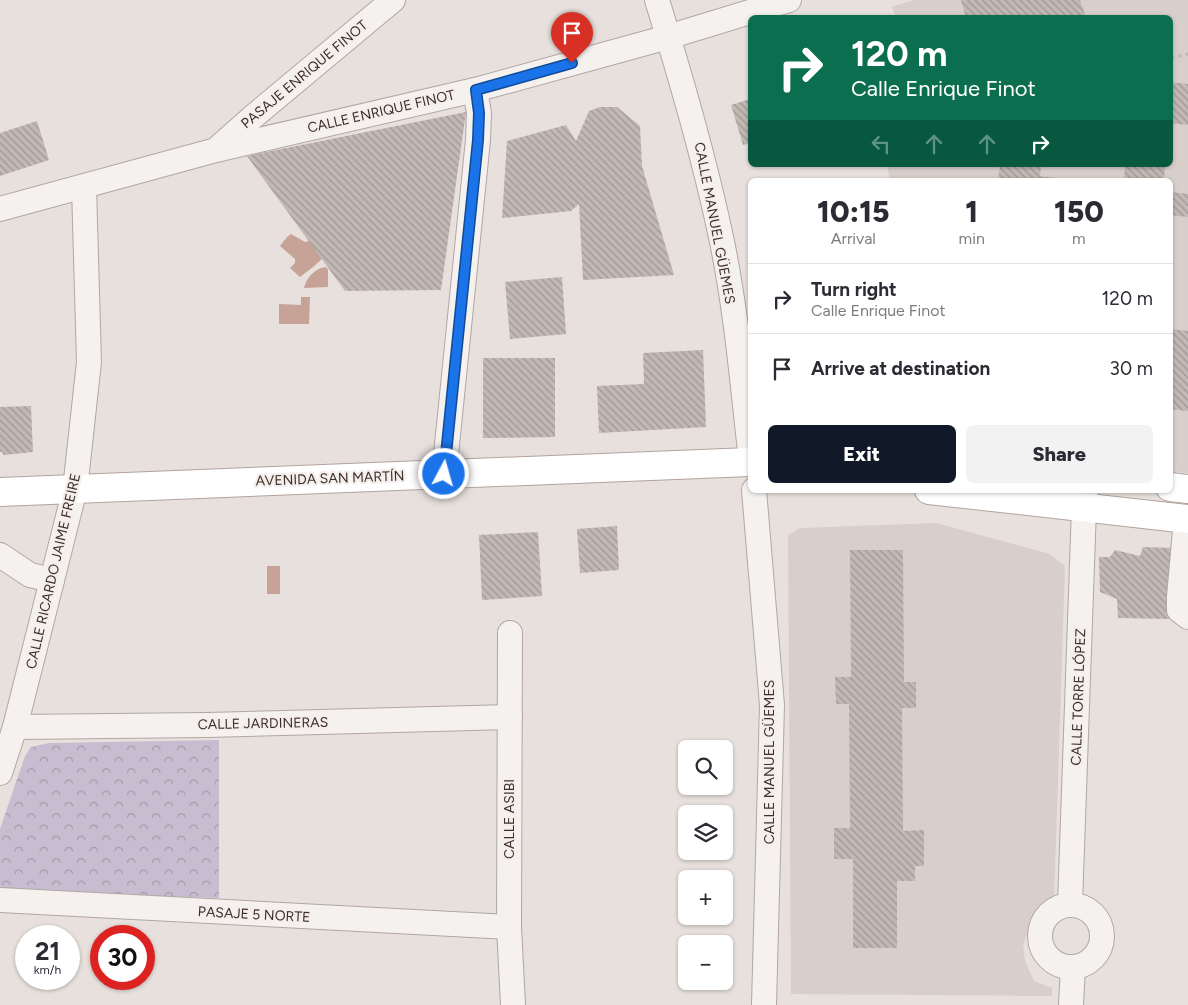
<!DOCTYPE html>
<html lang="en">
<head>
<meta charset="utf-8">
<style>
  body { margin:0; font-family:Figtree,sans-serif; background:#f2f2f3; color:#2b2b33; height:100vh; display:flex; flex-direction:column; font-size:19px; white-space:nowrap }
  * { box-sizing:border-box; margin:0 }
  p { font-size:16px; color:#7c7c81 }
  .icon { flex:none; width:28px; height:28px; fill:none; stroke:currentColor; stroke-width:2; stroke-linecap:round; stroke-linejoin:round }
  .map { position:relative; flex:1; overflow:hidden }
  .sheet { position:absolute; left:748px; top:178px; width:425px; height:315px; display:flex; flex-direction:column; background:#fff; border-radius:8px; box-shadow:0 1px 4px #0004 }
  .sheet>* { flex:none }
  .guide { position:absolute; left:748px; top:15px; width:425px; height:152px; border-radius:8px; box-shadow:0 1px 4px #0004; background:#0b6e4f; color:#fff; overflow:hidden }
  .controls { position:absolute; left:678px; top:740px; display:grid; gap:10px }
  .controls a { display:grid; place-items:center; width:55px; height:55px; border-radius:8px; background:#fff; box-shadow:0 1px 4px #0004; font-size:25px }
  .speed { position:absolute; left:15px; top:925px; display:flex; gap:10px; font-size:25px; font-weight:700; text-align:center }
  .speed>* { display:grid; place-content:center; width:65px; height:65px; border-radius:50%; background:#fff; box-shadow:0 1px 4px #0004; line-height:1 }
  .speed small { font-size:12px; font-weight:400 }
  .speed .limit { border:8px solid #d22; background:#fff; color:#111 }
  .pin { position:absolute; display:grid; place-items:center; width:42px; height:42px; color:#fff; margin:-51px -21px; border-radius:50% 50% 50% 0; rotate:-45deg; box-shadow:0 0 5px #0007 }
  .pin .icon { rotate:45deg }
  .me { position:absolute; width:55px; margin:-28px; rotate:6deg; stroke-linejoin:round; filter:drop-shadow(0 0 4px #0008) }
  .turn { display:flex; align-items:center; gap:18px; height:105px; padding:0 20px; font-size:22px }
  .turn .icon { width:65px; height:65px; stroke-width:2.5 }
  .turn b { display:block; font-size:35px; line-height:42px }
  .lanes { display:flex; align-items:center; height:48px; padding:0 20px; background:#0003; justify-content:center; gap:25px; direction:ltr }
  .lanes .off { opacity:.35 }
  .eta { display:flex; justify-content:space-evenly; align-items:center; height:85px; text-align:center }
  .eta b { font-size:30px; font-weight:800; line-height:35px }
  .button { display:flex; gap:10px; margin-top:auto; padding:10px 20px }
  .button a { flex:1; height:58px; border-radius:8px; background:#111827; color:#fff; font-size:20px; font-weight:800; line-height:58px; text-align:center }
  .button a+a { background:#f2f2f3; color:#2b2b33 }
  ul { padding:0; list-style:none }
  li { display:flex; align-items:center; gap:15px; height:70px; padding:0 20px; border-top:1px solid #e1e1e2 }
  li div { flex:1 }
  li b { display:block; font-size:19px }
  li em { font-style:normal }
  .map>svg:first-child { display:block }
</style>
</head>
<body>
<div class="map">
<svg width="1188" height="1005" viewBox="0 0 1188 1005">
  <defs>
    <pattern id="park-crowns" width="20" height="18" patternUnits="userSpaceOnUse" patternTransform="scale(1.25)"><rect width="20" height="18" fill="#c7bdd1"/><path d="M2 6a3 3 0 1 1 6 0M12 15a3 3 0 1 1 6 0" fill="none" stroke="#a39aa9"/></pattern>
    <pattern id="building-back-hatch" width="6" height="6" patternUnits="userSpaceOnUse" patternTransform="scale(1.25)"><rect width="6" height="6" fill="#c3b9b4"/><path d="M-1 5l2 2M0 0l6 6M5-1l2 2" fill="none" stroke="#a09792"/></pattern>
  </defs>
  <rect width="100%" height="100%" fill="#e7e0dc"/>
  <g fill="#d9cfca">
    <path d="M913,0h275v473l-18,-2v-291h-280l-3,-15h283v-147h-274l-4,-11z"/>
    <path d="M936,523l114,31 15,12 -11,336 -16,7 -15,35 2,17 9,20 18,7v8l-261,-2 -3,-459 12,-7z"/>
  </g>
  <path fill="url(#park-crowns)" d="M219,740v158l-211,-7 -8,-5v-57l25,-73 6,-9 18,-4z"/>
  <g fill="#c7a397">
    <path d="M291,234l14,8 9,-3 10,18 -11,10 -13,10 -10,-9 5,-5v-4l-15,-13 7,-9z"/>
    <path d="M326,267l2,3v17l-24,1c2,-10 11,-20 22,-21z"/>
    <path d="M301,297h9l-1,27h-30v-20l22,1z"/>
    <rect x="267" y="566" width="13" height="28"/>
  </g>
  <g fill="url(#building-back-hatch)">
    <path d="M961,0h119l6,18h-120z"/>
    <path d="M1170,82l18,2v41l-18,-2z"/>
    <path d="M750,99v44l-7,2 -12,-40z"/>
    <path d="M600,107h17l23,19 2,40 32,109 -91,5 -4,-76 -8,7 -69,7 5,-77 59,-16 10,16 13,-30z"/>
    <path d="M466,112l-25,178 -96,1 -98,-135z"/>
    <path d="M37,121l12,39 -49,16v-43z"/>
    <path d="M1000,165h41l-1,11 23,3v1h-65z"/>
    <path d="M1125,165h40l-1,15h-40z"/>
    <path d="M1170,192l18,2v23l-18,-2z"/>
    <path d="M562,277l4,57 -56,5 -5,-57z"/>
    <path d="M1170,329l18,2v80l-18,-2z"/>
    <path d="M703,350l3,77 -107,6 -2,-47 47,-2 -1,-31z"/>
    <path d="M483,358h72v79l-72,1z"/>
    <path d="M31,406l2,46 -29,3 -3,-4 -1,1v-45z"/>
    <path d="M617,526l2,44 -39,3 -3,-44z"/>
    <path d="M538,532l4,64 -60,4 -3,-65z"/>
    <path d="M1143,547l31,1 -4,71 -52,-1 -1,-19 -17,-7 -1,-35h11l5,-7 25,6z"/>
    <path d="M850,550h53l1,132h12v26h-14l1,123 21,-1v36h-9v15h-18v67h-44v-89h-19v-31h16l-1,-124h-13l-1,-27h16z"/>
  </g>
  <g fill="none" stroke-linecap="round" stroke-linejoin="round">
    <defs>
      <g id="minor">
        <path d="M657,0c24,79 47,157 64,237 15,71 21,143 29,214"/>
        <path d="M219,147l35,-31 139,-116"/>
        <path d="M0,209l216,-59 259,-60 193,-53 121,-37"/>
        <path d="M444,474l34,-334 1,-27 -4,-23"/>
        <path d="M754,490l18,215 -8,300"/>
        <path d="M1186,519l-7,78v13l9,7"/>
        <path d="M0,555l30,20 22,5"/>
        <path d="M510,633l-1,294 4,78"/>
        <path d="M15,727l192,-2 303,-8"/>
        <path d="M0,773l15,-46 60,-238 14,-127 -5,-175"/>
        <path d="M0,900l509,27"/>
        <path d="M1070,904l14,-396 2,-18"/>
        <circle cx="1071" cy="936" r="31"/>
        <path d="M1071,1005l2,-38"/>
      </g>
      <g id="major">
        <path d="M1170,487l18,2"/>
        <path d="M929,490l259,29"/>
        <path d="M0,492l750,-30"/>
      </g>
    </defs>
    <use href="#minor" stroke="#b1a7a2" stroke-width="26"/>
    <use href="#major" stroke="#b2a39c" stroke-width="30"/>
    <path stroke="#c1bbb7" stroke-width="3" stroke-dasharray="4 4" stroke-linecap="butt" d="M1170,58l18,-4"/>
    <use href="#minor" stroke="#f5f1ef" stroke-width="24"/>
    <use href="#major" stroke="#fff" stroke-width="28"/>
  </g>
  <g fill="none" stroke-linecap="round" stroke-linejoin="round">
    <defs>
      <path id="route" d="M444,474l34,-334 1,-27 -3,-23 96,-27"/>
    </defs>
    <use href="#route" stroke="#114b97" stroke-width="12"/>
    <use href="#route" stroke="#1a73e8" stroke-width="9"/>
  </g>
  <g text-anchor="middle" stroke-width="4.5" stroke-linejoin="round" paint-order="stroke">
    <g font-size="14" fill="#3d2f26" stroke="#f4eeec">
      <text transform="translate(304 74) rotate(-40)" y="5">PASAJE ENRIQUE FINOT</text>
      <text transform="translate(381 111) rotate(-13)" y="5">CALLE ENRIQUE FINOT</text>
      <text transform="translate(715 223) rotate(79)" y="5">CALLE MANUEL GÜEMES</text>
      <text transform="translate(330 478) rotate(-2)" y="5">AVENIDA SAN MARTÍN</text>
      <text transform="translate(53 571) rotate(-77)" y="5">CALLE RICARDO JAIME FREIRE</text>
      <text transform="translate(1078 697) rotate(-88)" y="5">CALLE TORRE LÓPEZ</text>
      <text transform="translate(263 723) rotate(-1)" y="5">CALLE JARDINERAS</text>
      <text transform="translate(769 762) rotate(-90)" y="5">CALLE MANUEL GÜEMES</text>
      <text transform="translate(509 819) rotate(-90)" y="5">CALLE ASIBI</text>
      <text transform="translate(254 914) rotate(3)" y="5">PASAJE 5 NORTE</text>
    </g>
  </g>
</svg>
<div class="controls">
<a><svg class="icon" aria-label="search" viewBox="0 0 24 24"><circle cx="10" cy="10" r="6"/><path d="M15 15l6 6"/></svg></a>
<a><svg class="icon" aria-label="layers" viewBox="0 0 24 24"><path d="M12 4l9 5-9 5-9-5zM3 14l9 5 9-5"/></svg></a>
<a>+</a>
<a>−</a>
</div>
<div class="speed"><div>21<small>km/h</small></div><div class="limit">30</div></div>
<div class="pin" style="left:572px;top:63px;background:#d93025"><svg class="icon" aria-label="arrive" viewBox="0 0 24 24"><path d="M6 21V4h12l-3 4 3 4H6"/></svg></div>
<svg class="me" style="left:444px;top:474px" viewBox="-20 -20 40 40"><circle r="17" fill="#1a73e8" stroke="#fff" stroke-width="3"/><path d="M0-11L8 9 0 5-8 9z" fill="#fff"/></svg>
<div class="guide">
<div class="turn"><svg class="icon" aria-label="right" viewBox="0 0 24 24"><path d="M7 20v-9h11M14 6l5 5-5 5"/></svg><div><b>120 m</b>Calle Enrique Finot</div></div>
<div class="lanes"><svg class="icon off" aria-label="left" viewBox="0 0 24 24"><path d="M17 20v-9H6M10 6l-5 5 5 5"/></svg><svg class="icon off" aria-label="ahead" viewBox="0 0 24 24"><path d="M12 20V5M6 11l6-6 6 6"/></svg><svg class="icon off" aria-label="ahead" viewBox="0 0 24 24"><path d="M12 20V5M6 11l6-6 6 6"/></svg><svg class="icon" aria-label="right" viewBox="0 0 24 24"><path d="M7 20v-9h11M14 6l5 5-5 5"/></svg></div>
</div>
<section class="sheet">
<div class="eta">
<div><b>10:15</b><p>Arrival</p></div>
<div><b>1</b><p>min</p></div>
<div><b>150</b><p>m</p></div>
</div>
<ul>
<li><svg class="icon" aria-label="right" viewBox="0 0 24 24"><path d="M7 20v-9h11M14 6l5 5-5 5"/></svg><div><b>Turn right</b><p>Calle Enrique Finot</p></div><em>120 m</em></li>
<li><svg class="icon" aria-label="arrive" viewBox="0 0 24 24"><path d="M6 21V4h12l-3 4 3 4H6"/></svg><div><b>Arrive at destination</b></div><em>30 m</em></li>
</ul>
<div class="button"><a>Exit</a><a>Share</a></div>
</section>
</div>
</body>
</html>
